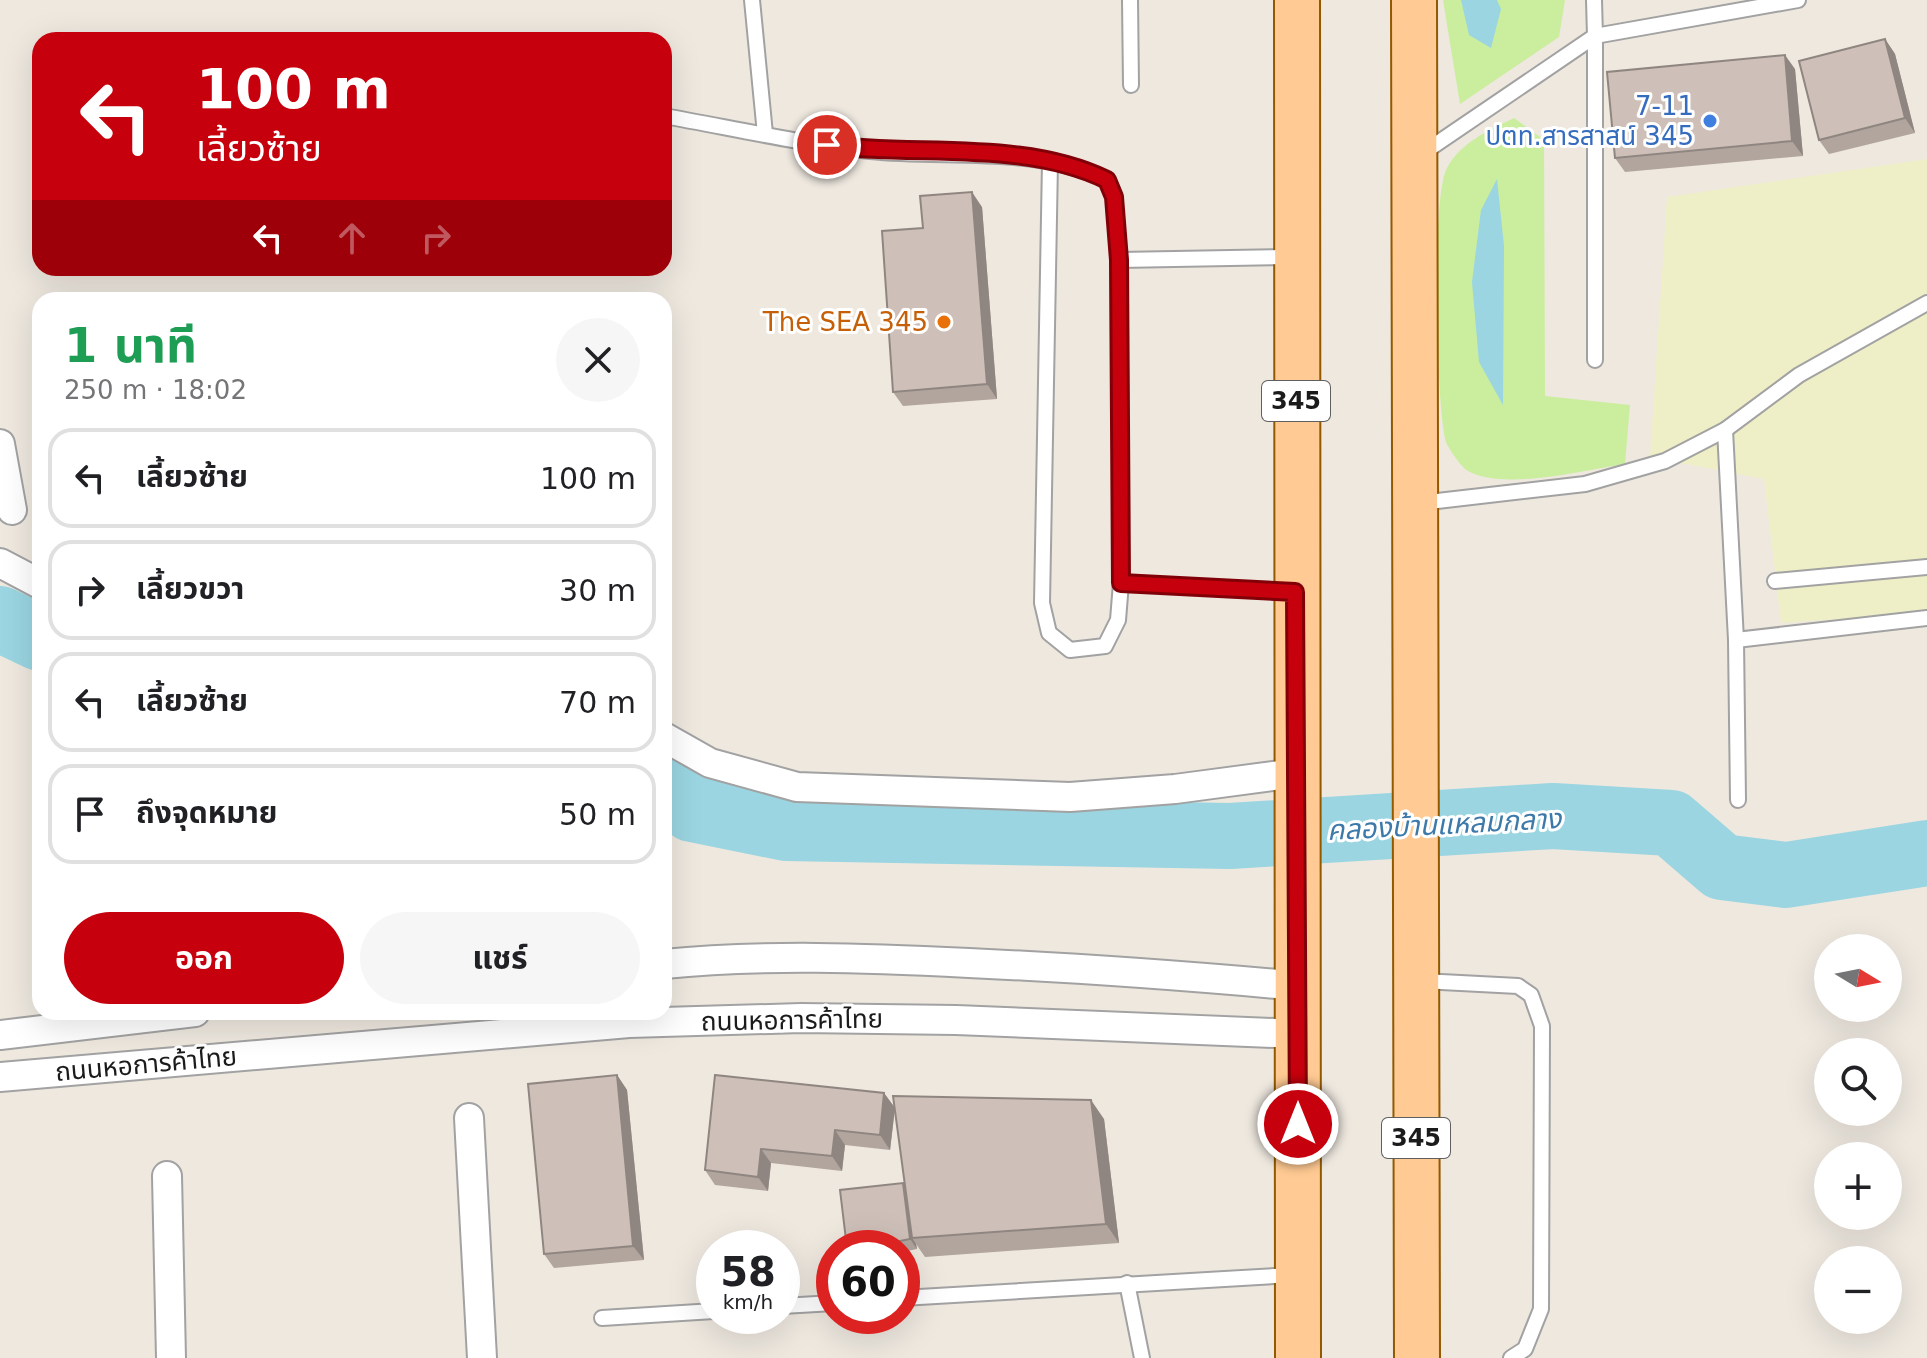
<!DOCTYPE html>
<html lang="th">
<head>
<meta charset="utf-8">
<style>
  body { margin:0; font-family:"DejaVu Sans","Noto Sans Thai",sans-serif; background:#f6f6f6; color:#202124; height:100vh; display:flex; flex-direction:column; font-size:30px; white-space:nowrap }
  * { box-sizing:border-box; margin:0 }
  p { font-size:26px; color:#757577 }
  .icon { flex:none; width:44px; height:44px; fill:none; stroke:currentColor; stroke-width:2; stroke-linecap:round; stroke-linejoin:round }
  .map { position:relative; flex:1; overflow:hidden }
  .sheet { position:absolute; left:32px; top:292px; width:640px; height:728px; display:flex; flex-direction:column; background:#fff; border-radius:24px; box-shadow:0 8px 32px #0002 }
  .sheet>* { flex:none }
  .hud { position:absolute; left:32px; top:32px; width:640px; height:244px; border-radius:24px; box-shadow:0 8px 32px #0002; background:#c6000c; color:#fff; overflow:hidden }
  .needle { width:52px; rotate:100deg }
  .fabs { position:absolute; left:1814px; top:934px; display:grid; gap:16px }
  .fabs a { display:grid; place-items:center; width:88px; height:88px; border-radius:50%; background:#fff; box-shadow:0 8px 32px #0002; font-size:40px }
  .speed { position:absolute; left:696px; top:1230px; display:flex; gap:16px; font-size:40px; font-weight:700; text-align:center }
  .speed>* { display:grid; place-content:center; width:104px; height:104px; border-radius:50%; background:#fff; box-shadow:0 8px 32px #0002; line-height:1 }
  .speed small { font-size:20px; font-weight:400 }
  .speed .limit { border:12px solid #d22; background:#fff; color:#111 }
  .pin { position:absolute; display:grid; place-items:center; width:68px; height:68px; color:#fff; margin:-34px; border:4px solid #fff; border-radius:50%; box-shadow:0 2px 8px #0007 }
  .me { position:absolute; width:88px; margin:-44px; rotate:0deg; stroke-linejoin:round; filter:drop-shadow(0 0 6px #0008) }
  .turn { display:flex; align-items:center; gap:28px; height:168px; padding:0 32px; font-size:36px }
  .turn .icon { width:104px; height:104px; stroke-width:2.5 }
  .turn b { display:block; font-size:56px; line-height:68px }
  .lanes { display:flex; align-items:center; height:76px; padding:0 32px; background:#0003; justify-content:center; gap:40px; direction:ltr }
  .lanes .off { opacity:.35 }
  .round { display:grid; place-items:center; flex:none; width:84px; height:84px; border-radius:42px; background:#f6f6f6 }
  .summary { display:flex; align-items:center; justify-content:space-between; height:136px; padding:0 32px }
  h1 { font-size:48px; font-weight:700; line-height:60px; color:#1e9e55 }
  .primary-button { display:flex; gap:16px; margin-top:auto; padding:16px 32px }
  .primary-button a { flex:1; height:92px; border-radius:48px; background:#c6000c; color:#fff; font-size:32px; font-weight:700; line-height:92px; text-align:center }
  .primary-button a+a { background:#f6f6f6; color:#202124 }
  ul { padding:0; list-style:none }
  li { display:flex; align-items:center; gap:24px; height:100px; margin:0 16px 12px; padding:0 16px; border:4px solid #e0e0e0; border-radius:24px }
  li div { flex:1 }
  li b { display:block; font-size:30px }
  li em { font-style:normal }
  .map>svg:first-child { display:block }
</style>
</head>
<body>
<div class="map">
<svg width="1927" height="1358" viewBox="0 0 1927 1358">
  <rect width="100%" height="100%" fill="#eee8df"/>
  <path fill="#efefc7" d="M1927,159v454l-146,10 -17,-144 -114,-22 17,-260z"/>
  <g fill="#caee9e">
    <path d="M1443,0h122l-6,37 -99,67z"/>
    <path d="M1514,118l30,22 1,256 85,9 -5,59c-41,6 -120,27 -157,7 -7,-4 -19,-22 -22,-29 -10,-34 -15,-247 1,-274 14,-26 41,-37 67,-50z"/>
  </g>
  <g fill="#9ad5e1">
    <path d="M1461,0h36l4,9 -10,39 -22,-13z"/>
    <path d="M1497,179l7,67 -1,159 -24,-43 -7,-80 9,-72z"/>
  </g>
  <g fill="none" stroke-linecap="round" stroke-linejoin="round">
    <g stroke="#9ad5e1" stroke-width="66">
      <path d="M0,619l40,19"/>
      <path d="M664,787l28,22 94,19 444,8 323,-20 118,7 51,44 64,8 141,-22"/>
    </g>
    <defs>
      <g id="lane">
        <path d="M752,0l13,134"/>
        <path d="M1130,0l1,85"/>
        <path d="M664,116c68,12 137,28 206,35 79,8 163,-6 237,29l7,17 5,63 172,-3"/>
        <path d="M1423,153l172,-117 -1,-36"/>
        <path d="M1050,162l-8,441 7,30 21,17 35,-4 13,-26 3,-37 -2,-323"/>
        <path d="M1595,360v-324l203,-36"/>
        <path d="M1725,430l11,210 191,-22"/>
        <path d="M1420,503l165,-19 80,-23 60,-31 74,-55 128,-72"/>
        <path d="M1775,581l152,-14"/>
        <path d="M1121,583l174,9"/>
        <path d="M1736,640l2,160"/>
        <path d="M1422,981l96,5 13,9 11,31 -1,283 -16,40 -14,9"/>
        <path d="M1127,1283l15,75"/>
        <path d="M902,1298l390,-23"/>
        <path d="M782,1306l52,-3"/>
        <path d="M602,1318l112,-7"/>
      </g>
      <g id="street">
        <path d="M0,444l12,66"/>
        <path d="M0,563l40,21"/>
        <path d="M664,737l46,26 87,24 273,10 105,-8 121,-16"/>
        <path d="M664,964c101,-10 204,-6 305,-1 110,5 220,13 330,23"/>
        <path d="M0,1035l195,-23"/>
        <path d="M0,1077l629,-54 172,-5 155,2 342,14"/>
        <path d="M469,1118l13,240"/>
        <path d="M167,1176l4,182"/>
      </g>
      <g id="primary">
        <path d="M1297,0l1,1358"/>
        <path d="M1414,0l3,1358"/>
      </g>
    </defs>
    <use href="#lane" stroke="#a2a2a2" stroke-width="18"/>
    <use href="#street" stroke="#a2a2a2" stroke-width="32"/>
    <use href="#primary" stroke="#925900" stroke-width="48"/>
    <use href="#lane" stroke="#fff" stroke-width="14"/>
    <use href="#street" stroke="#fff" stroke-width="28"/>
    <use href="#primary" stroke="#ffca93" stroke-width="44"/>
  </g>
  <g fill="#b1a59e">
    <path d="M1885,39l10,15 20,79 -86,21 -10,-14z"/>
    <path d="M1795,69l8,87 -178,16 -10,-14z"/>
    <path d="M982,207l15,192 -94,7 -10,-14 30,-164z"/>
    <path d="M617,1075l10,15 17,170 -90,8 -10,-14z"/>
    <path d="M884,1093l11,15 -5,42 -45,-5 -3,26 -71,-8 -3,28 -53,-6 -10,-15z"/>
    <path d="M1104,1119l15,124 -194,14 -9,-13 1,5 -15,3v-4h-55l56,-65 2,4z"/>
  </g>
  <g fill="#908681">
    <path d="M1885,39l10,15 20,79 -10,-15z"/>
    <path d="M1785,55l10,14 8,87 -11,-15z"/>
    <path d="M972,192l10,15 15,192 -10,-15z"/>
    <path d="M617,1075l10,15 17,170 -11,-14z"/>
    <path d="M884,1093l11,15 -5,42 -10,-15z"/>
    <path d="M1091,1100l13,19 15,124 -13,-19z"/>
    <path d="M835,1130l10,15 -3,26 -10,-15z"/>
    <path d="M761,1149l10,14 -3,28 -10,-14z"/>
    <path d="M903,1183l7,10 2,45 4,6 1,5 -7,-10z"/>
  </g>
  <g fill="#cec0b8" stroke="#908681" stroke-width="2">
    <path d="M1885,39l20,79 -86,22 -20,-79z"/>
    <path d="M1785,55l7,86 -177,17 -8,-86z"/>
    <path d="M972,192l15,192 -94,8 -11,-161 41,-3 -3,-32z"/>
    <path d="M617,1075l16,171 -89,8 -16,-170z"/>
    <path d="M715,1075l169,18 -4,42 -45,-5 -3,26 -71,-7 -3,28 -53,-7z"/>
    <path d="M893,1096l198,4 15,124 -194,14z"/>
    <path d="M903,1183l7,56 -45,9h-18l-7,-58z"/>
  </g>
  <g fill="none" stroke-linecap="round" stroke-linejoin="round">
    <defs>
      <path id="route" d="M827,145c91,12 196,-6 280,35l7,17 5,63 2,323 174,9 3,532"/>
    </defs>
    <use href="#route" stroke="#810008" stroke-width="20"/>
    <use href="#route" stroke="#c6000c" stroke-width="14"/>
  </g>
  <circle fill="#3f7fe0" stroke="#fff" stroke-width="3" cx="1710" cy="121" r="8"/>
  <circle fill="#e8710a" stroke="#fff" stroke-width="3" cx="944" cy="322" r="8"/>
  <g text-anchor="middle" stroke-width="6" stroke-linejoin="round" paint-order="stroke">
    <g fill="#fff" stroke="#5f5f5f" stroke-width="2">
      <rect x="1262" y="381" width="68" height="40" rx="6"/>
      <rect x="1382" y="1118" width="68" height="40" rx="6"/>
    </g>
    <g font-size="24" font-weight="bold" fill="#1b1b1b">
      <text x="1296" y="409">345</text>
      <text x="1416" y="1146">345</text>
    </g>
    <g font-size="26" fill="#366cbe" stroke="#fff" text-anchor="end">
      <text x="1694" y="115">7-11<tspan x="1694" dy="30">ปตท.สารสาสน์ 345</tspan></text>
    </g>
    <g font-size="26" fill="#c56008" stroke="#fff" text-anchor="end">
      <text x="928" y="331">The SEA 345</text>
    </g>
    <g font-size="26" fill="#1b1b1b" stroke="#fff">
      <text transform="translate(792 1020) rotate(-1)" y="9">ถนนหอการค้าไทย</text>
      <text transform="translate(146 1064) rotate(-5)" y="9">ถนนหอการค้าไทย</text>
    </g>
    <g font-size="28" font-style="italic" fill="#3d7aaa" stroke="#fff">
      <text transform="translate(1444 824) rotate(-3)" y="10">คลองบ้านแหลมกลาง</text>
    </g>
  </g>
</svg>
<div class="fabs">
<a><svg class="needle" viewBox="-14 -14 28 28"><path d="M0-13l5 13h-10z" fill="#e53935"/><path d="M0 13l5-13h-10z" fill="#757577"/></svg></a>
<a><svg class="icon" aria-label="search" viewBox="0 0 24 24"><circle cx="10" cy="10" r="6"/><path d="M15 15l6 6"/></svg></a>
<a>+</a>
<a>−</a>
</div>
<div class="speed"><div>58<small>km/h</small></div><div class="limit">60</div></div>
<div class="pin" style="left:827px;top:145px;background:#d93025"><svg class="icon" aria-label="arrive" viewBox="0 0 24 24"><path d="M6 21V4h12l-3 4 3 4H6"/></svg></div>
<svg class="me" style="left:1298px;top:1124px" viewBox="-20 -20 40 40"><circle r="17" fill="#c6000c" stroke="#fff" stroke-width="3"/><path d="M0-11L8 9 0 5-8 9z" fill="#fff"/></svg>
<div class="hud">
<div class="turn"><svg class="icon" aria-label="left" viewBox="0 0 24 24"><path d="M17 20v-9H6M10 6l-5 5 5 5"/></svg><div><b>100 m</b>เลี้ยวซ้าย</div></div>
<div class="lanes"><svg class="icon" aria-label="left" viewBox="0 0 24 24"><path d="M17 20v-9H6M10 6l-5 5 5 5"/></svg><svg class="icon off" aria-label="ahead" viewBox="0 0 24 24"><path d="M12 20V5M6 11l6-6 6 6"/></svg><svg class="icon off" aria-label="right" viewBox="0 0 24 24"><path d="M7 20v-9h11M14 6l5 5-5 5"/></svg></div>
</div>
<section class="sheet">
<div class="summary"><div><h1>1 นาที</h1><p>250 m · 18:02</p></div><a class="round"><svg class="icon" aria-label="close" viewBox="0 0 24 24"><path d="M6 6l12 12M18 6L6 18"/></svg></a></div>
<ul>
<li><svg class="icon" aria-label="left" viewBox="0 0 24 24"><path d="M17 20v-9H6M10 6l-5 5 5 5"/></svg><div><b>เลี้ยวซ้าย</b></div><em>100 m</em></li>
<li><svg class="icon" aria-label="right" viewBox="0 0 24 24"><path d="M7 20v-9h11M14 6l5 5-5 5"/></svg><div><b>เลี้ยวขวา</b></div><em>30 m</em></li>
<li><svg class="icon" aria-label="left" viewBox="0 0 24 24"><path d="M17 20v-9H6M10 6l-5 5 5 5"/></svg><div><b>เลี้ยวซ้าย</b></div><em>70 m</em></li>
<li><svg class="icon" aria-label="arrive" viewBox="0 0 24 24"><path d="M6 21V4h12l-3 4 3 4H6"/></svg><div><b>ถึงจุดหมาย</b></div><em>50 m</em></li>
</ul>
<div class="primary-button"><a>ออก</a><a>แชร์</a></div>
</section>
</div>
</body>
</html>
